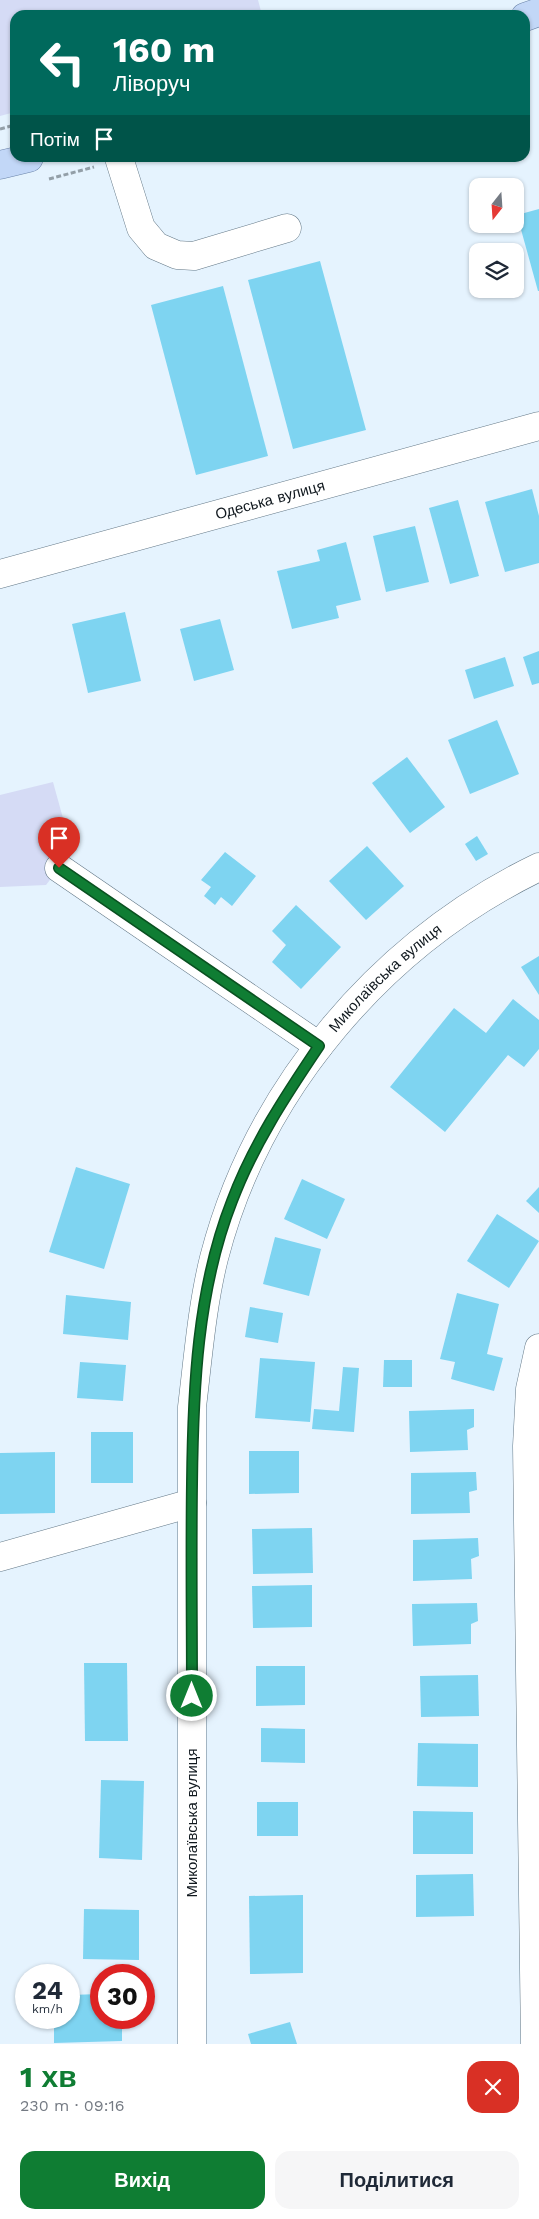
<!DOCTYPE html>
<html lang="uk">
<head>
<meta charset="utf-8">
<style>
  body { margin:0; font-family:"Work Sans",sans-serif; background:#f6f6f7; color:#1f2937; height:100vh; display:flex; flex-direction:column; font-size:19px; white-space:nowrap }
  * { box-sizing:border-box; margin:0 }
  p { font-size:16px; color:#747a83 }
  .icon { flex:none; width:28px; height:28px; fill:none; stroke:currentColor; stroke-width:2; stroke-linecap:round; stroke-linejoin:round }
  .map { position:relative; height:2044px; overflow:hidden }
  .sheet { display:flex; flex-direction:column; background:#fff; flex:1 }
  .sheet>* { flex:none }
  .guide { position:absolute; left:10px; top:10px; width:520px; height:152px; border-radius:15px; box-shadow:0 1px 4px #0004; background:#00695c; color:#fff; overflow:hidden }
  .needle { width:32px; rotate:197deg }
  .buttons { position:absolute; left:469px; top:178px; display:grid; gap:10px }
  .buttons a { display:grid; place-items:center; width:55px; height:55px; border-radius:10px; background:#fff; box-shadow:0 1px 4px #0004; font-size:25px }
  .speed { position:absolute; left:15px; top:1964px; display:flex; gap:10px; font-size:25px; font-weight:700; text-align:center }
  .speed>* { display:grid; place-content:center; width:65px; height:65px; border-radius:50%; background:#fff; box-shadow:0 1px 4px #0004; line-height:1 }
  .speed small { font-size:12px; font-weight:400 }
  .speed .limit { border:8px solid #d22; background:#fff; color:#111 }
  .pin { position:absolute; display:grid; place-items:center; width:42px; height:42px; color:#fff; margin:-51px -21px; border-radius:50% 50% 50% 0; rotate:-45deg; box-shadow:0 0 5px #0007 }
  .pin .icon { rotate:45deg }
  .me { position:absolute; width:55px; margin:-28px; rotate:0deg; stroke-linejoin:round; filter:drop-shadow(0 0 4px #0008) }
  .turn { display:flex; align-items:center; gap:18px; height:105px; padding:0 20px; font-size:22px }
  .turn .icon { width:65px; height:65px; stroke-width:2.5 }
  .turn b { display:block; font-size:35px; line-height:42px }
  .then { display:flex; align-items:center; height:48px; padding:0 20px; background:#0003; gap:10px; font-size:19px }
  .round { display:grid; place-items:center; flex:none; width:52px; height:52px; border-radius:15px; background:#f6f6f7 }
  .summary { display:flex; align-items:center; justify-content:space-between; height:85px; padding:0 20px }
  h1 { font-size:30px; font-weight:700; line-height:38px; color:#0f7d33 }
  .cta { display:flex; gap:10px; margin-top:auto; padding:10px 20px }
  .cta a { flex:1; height:58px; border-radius:15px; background:#0f7d33; color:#fff; font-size:20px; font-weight:700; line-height:58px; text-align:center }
  .cta a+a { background:#f6f6f7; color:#1f2937 }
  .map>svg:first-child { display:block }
</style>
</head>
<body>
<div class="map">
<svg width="539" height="2044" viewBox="0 0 539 2044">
  <rect width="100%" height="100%" fill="#e5f3fe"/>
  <g fill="#d5dbf5">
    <path d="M0,0h258l4,15h-247v97l-15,4z"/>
    <path d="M53,782l19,69 -26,34 -46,2v-92z"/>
  </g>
  <g fill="#7ed4f1">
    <path d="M539,209v82h-1l-21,-76z"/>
    <path d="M320,261l46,169 -73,19 -45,-169z"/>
    <path d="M223,286l45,170 -72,19 -45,-170z"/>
    <path d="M532,489l7,27v47l-34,9 -20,-70z"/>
    <path d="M458,500l21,76 -29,8 -21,-76z"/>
    <path d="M415,526l14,56 -43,10 -13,-56z"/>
    <path d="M346,542l15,58 -25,6 3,12 -47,11 -15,-58 43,-10 -3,-11z"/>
    <path d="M125,612l16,69 -53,12 -16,-69z"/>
    <path d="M220,619l14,51 -40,11 -14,-52z"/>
    <path d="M539,651v32l-7,2 -9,-28z"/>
    <path d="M505,657l9,29 -40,13 -9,-29z"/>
    <path d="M497,720l22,54 -49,20 -22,-54z"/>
    <path d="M407,757l38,50 -35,26 -38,-50z"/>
    <path d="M477,836l11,18 -12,7 -11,-17z"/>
    <path d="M367,846l37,40 -38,34 -37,-39z"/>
    <path d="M225,852l31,24 -24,30 -11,-9 -6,8 -11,-9 7,-9 -10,-7z"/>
    <path d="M296,905l45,42 -40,42 -29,-27 14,-17 -14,-14z"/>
    <path d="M539,956v39l-18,-28z"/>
    <path d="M513,999l26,21v29l-15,18 -16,-12 -63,77 -55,-45 64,-79 32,25z"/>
    <path d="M76,1167l54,17 -26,85 -55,-17z"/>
    <path d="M302,1179l43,20 -18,40 -43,-20z"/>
    <path d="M539,1187v26l-13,-12z"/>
    <path d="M497,1214l42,27 -30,47 -42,-27z"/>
    <path d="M275,1237l46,12 -12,47 -46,-12z"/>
    <path d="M457,1293l42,11 -12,50 16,4 -9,33 -43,-12 4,-17 -15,-3z"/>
    <path d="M66,1295l65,7 -3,38 -65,-6z"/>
    <path d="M250,1307l33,6 -5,30 -33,-6z"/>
    <path d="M260,1358l55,4 -5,60 -55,-4z"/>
    <path d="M384,1360h28v27h-29z"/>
    <path d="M80,1362l46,3 -3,36 -46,-3z"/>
    <path d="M343,1367l16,1 -5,64 -42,-3 2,-20 25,2z"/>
    <path d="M474,1409v18l-7,3 1,20 -58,2 -1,-41z"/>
    <rect x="91" y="1432" width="42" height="51"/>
    <path d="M249,1451h50v42l-50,1z"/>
    <path d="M55,1452v61l-55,1v-61z"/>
    <path d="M476,1472l1,18 -8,2 1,21 -59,1v-41z"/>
    <path d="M312,1528l1,45 -60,1 -1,-45z"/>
    <path d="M478,1538l1,18 -8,3 1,20 -59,2v-41z"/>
    <path d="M312,1585v42l-59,1 -1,-42z"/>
    <path d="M477,1603l1,18 -7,3v20l-58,2 -1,-42z"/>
    <path d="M84,1663h43l1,78h-43z"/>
    <path d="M256,1666h49v39l-49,1z"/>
    <path d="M478,1675l1,41 -58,1 -1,-41z"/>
    <path d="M261,1728l44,1v34l-44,-1z"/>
    <path d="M418,1743l60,1v43l-61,-1z"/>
    <path d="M101,1780l43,1 -2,79 -43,-2z"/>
    <rect x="257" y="1802" width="41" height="34"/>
    <path d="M413,1811l60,1v42h-60z"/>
    <path d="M473,1874l1,42 -58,1v-42z"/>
    <path d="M303,1895v78l-53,1 -1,-78z"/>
    <path d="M84,1909l55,1v50l-56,-1z"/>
    <path d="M101,1994v24h21v23l-68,2v-25h15v-23z"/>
    <path d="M290,2022l7,22h-46l-3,-10z"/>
  </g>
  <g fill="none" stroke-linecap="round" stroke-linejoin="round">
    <defs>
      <g id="minor">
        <path d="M119,158l22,70 15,18 21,9 17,1 93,-28"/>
        <path id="s1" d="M0,574l539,-148"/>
        <path d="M59,868l260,178"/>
        <path d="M0,1557l192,-54"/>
        <path id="s2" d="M192,2044v-637c6,-49 10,-101 22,-149 44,-170 168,-315 325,-391"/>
        <path d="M535,2044l-8,-598 3,-57 9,-41"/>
      </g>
      <g id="major">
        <path d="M525,17l14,-5"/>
        <path d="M0,165l29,-7"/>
      </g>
    </defs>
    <use href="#minor" stroke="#637887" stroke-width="29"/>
    <use href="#major" stroke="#6a83a8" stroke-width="29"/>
    <g stroke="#939fa8" stroke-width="3" stroke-dasharray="5 2.5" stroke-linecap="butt">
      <path d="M0,129l15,-4"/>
      <path d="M49,179l45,-12"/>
    </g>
    <use href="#minor" stroke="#fff" stroke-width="28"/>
    <use href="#major" stroke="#c2d7f7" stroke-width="28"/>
  </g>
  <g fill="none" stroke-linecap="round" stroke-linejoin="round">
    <defs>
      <path id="route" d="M59,868l260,178c-33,49 -66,99 -87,155 -35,89 -39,188 -40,283 -1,71 0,142 0,212"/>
    </defs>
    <use href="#route" stroke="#0a5121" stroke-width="12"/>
    <use href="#route" stroke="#0f7d33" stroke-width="9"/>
  </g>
  <g text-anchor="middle" stroke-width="5" stroke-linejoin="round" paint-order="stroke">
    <g font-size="15" fill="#10181e" stroke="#fff">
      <text dy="5" stroke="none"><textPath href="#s1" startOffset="280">Одеська вулиця</textPath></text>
      <text dy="5" stroke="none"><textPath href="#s2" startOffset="1121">Миколаївська вулиця</textPath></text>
      <text transform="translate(192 1823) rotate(-90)" y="5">Миколаївська вулиця</text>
    </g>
  </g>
</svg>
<div class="buttons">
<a><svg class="needle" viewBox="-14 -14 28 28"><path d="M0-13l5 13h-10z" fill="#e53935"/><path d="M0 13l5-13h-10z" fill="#747a83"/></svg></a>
<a><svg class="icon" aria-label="layers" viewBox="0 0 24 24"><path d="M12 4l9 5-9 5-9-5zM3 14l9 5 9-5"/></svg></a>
</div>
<div class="speed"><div>24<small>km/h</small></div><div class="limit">30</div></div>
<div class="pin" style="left:59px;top:868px;background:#d93025"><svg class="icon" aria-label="arrive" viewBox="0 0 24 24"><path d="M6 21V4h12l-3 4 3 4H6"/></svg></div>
<svg class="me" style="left:192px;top:1696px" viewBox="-20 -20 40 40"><circle r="17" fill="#0f7d33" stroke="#fff" stroke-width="3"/><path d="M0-11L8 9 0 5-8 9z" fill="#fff"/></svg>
<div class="guide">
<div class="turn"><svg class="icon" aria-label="left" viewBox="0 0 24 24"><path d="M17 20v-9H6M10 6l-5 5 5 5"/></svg><div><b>160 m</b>Ліворуч</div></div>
<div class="then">Потім<svg class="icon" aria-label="arrive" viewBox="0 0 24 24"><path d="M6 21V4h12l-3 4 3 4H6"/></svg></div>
</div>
</div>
<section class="sheet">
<div class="summary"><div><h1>1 хв</h1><p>230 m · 09:16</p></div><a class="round" style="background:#d93025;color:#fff"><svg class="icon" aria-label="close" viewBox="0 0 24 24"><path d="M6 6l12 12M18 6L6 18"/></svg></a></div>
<div class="cta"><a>Вихід</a><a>Поділитися</a></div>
</section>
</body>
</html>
